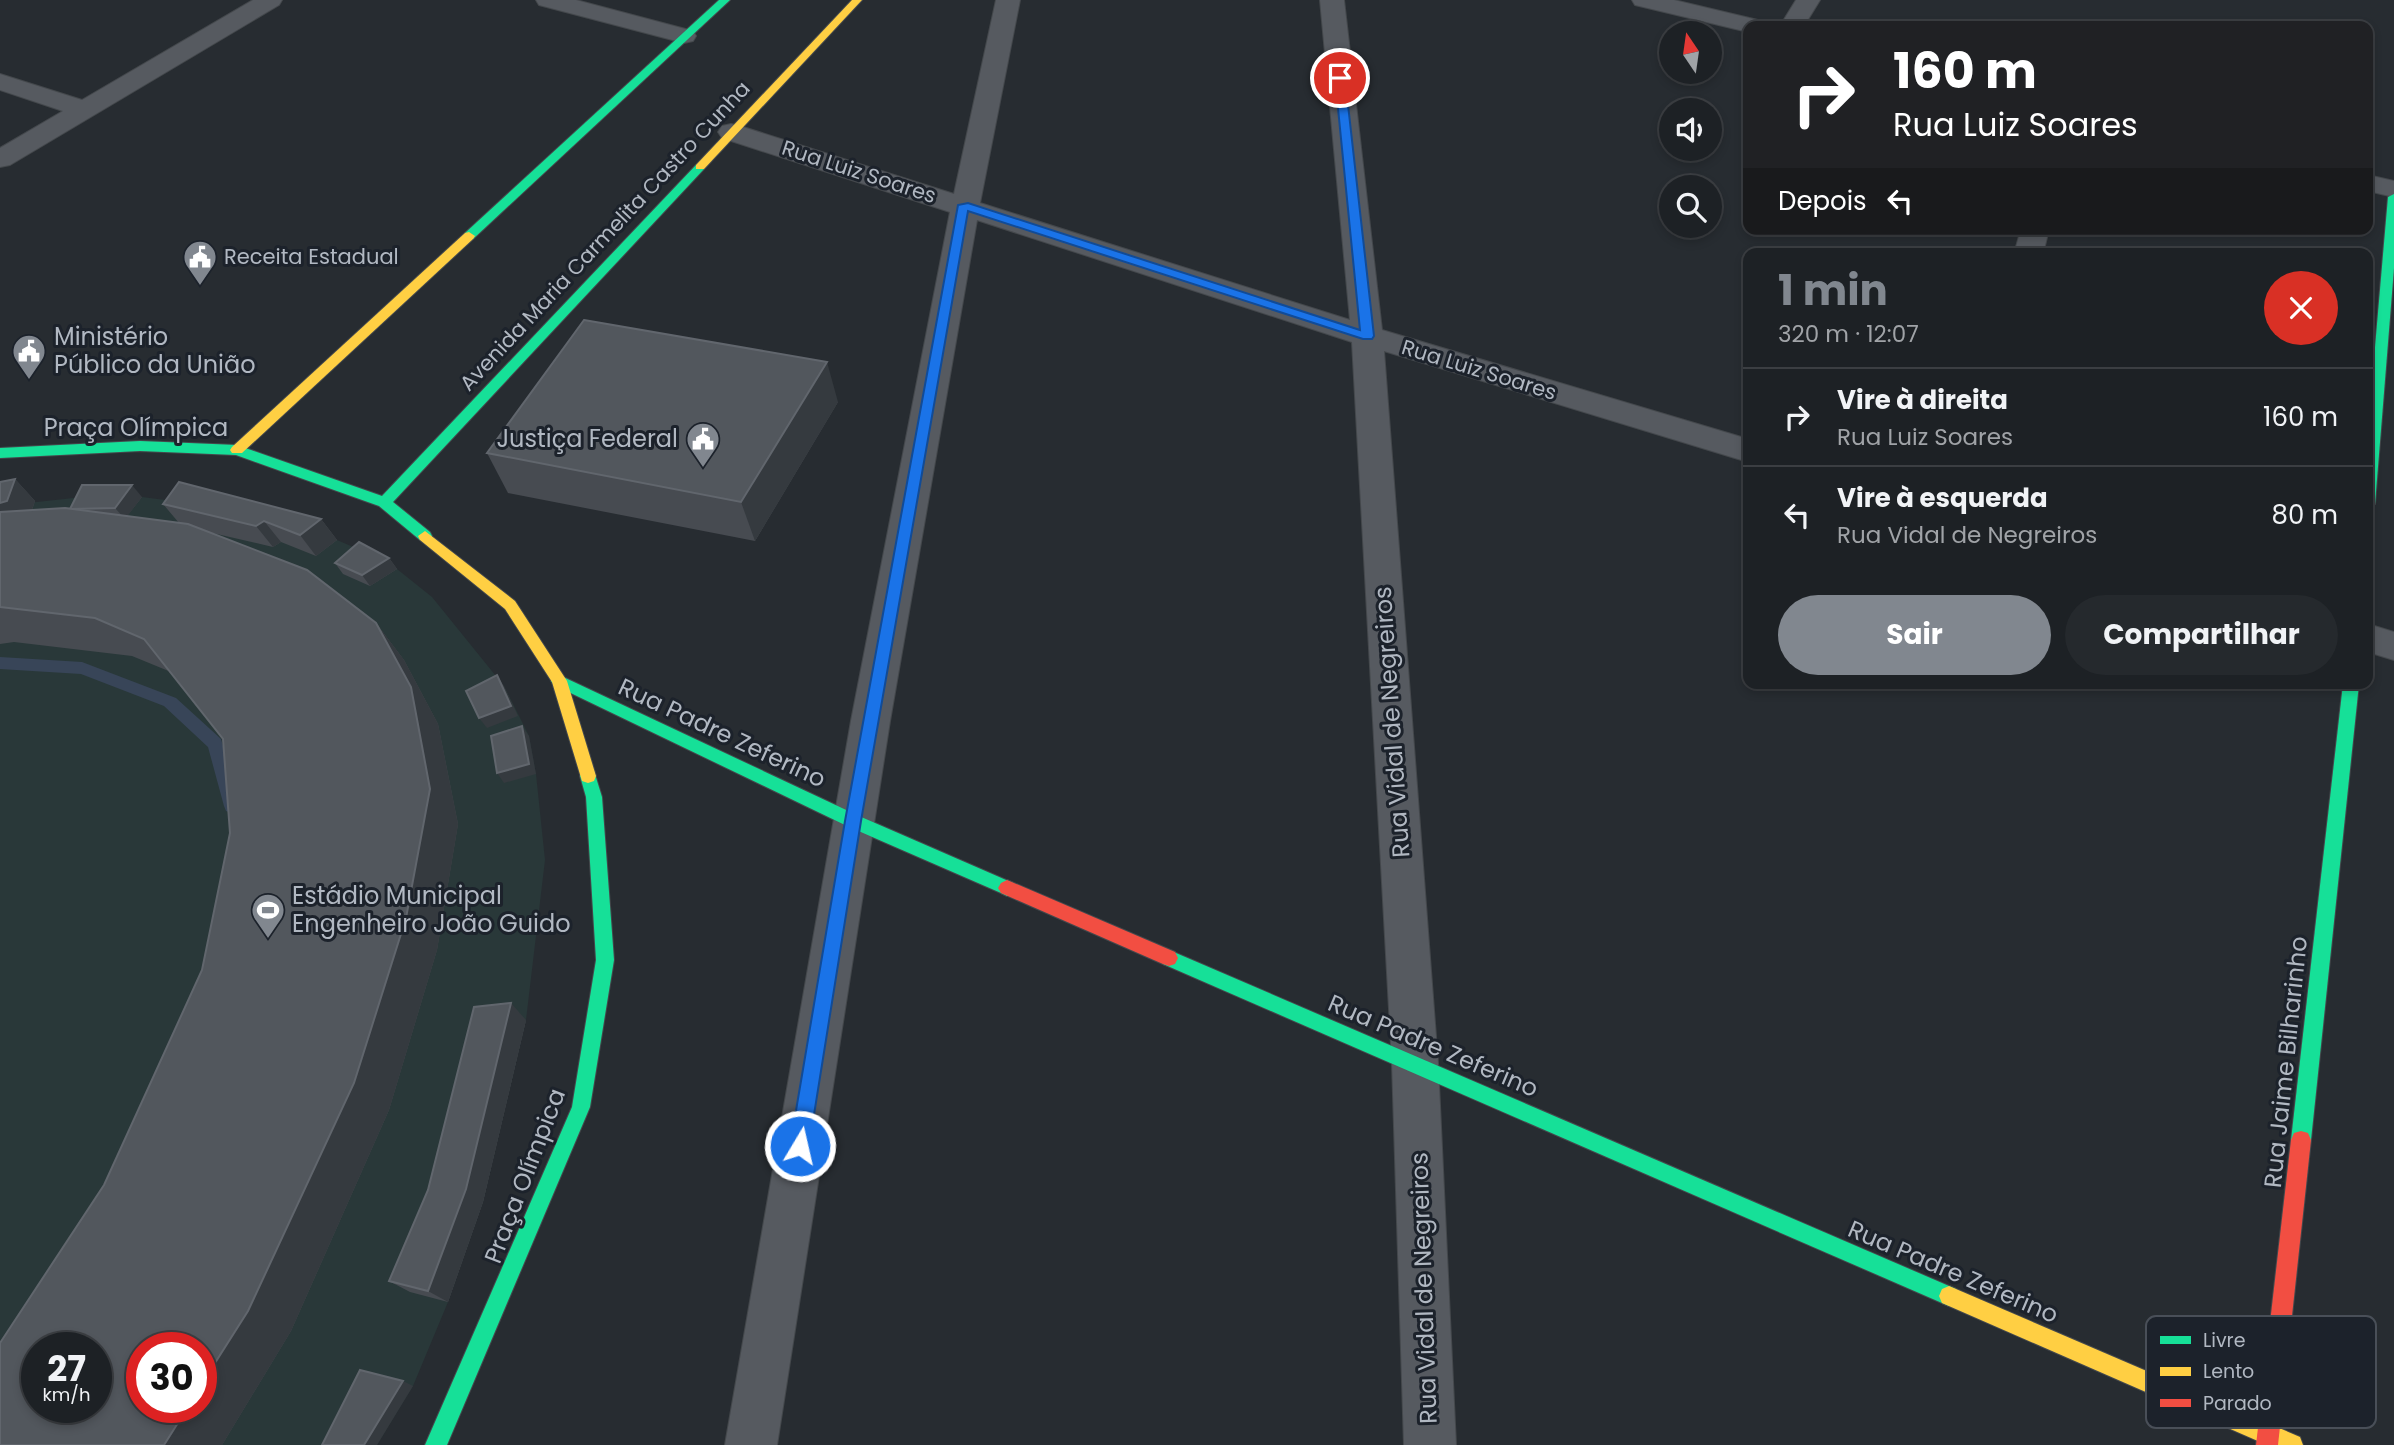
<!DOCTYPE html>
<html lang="pt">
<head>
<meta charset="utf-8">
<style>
  body { margin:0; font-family:Poppins,sans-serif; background:#25292d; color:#f1f3f6; height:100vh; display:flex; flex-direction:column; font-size:26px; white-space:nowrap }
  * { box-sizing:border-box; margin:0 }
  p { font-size:23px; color:#a0a3a7 }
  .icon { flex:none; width:38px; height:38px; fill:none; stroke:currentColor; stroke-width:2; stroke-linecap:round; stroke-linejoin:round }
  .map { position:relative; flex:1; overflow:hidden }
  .details { position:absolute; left:1743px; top:248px; width:630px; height:441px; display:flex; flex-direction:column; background:#1d2125; border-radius:14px; box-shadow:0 4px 10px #0003,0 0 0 2px #3b3e42 }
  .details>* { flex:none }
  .top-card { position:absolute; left:1743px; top:21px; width:630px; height:214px; border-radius:14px; box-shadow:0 4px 10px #0003,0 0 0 2px #3b3e42; background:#202124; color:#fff; overflow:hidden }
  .needle { width:46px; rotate:347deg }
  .buttons { position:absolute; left:1659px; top:21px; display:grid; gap:14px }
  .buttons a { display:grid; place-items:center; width:63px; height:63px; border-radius:50%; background:#1d2125; box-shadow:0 4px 10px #0003,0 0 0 2px #3b3e42; font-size:35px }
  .speed { position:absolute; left:21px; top:1332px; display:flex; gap:14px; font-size:35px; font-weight:700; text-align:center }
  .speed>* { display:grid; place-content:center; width:91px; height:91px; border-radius:50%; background:#1d2125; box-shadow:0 4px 10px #0003,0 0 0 2px #3b3e42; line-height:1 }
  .speed small { font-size:18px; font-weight:400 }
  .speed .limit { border:10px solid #d22; background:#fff; color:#111 }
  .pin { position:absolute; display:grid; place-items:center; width:60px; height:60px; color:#fff; margin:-30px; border:4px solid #fff; border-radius:50%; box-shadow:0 2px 7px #0007 }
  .me { position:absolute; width:77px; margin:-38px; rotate:9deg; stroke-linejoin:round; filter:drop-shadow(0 0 5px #0008) }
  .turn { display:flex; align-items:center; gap:24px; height:147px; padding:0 35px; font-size:32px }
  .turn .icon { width:91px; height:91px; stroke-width:2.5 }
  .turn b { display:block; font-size:49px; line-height:60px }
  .then { display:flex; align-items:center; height:66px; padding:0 35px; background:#0003; gap:14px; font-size:26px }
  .round { display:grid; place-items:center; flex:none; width:74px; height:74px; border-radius:37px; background:#25292d }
  .headline { display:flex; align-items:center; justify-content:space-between; height:119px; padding:0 35px }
  h1 { font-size:42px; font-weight:700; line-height:52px; color:#81878f }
  .button { display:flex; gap:14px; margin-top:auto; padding:14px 35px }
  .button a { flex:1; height:80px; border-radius:42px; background:#81878f; color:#fff; font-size:28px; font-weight:700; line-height:80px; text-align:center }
  .button a+a { background:#25292d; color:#f1f3f6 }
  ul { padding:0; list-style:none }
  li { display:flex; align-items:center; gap:21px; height:98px; padding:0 35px; border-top:2px solid #3b3e42 }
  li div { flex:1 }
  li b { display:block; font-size:26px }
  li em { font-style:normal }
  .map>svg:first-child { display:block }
</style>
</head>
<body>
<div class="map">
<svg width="2394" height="1445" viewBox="0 0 2394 1445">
  <rect width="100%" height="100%" fill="#272c31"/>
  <path fill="#293839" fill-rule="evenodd" d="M92,496l50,1 54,7 141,36 30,13 30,16 35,28 72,89 25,50 7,38 9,86 -19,160 -43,182 -35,100 -35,84 -36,59h-377v-939zM37,1348h59v59h-59zM142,1348h59v59h-59z"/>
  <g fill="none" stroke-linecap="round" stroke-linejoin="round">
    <path fill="#384558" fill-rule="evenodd" d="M0,657l82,5 94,36 45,41 19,67 -2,5 -6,2 -6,-2 -2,-5 -16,-59 -44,-41 -83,-32 -81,-5z"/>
    <defs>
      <g id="street">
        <path d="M253,0h29l-3,5 -269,160 -10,2v-19l63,-37 -63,-21v-16l82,26z"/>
        <path d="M536,0h40l117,31 3,5 -3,5 -9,2 -145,-38z"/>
        <path d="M996,0h24l-40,203 370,117 -30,-320h24l38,330 366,109v23l-364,-111 54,712 18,382h-52l-12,-382 -40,-721 -375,-122 -87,501 -113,724h-52l126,-724 99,-509 -228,-74 -4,-6 4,-6 9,-2 9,2 214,68z"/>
        <path d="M1632,0h42l88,21 3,5h-17v6l-113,-27z"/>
        <path d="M1796,0h24l-16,26h-24z"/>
        <path d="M2368,175l26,6v16l-26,-6z"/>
        <path d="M2021,229h28l-6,25h-29z"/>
        <path d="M2368,624l26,8v28l-26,-8z"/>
      </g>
      <g id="fast">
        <path d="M719,0h11l-257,239h-8v-6z"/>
        <path d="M700,164l4,1v4l-311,333 37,30 2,4 -2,4h-10l-41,-34 -143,-51 -96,-4 -140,7v-10l140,-7 97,4 145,51 314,-331z"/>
        <path d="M2394,194v74l-19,236 -7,5v-81l20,-231z"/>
        <path d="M559,675l300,141 154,67 3,5 -3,5 -6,3 -6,-3 -154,-67 -293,-141 -3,-4 3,-4z"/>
        <path d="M2343,684h16l-48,456 -3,7 -7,2 -7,-2 -3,-7z"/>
        <path d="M588,769l6,2 8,26 12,163 -24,147 -143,338h-22l147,-338 24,-147 -10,-163 -6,-21 2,-5z"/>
        <path d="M1169,950l787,339 3,7 -3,7 -7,3 -7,-3 -779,-339 -3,-6 3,-6z"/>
      </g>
      <g id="slow">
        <path d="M852,0h10l-158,169h-8v-4z"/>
        <path d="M469,232l6,4 -2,3 -231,214h-10l-2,-3 2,-3 233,-214z"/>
        <path d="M425,531l90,70 52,80 29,95 -2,5 -6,2 -6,-2 -30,-99 -47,-73 -85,-69 -2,-4z"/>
        <path d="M1949,1286l351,151 3,8h-36l-325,-142 -3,-7 3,-7z"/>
      </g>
      <g id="jam">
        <path d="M1007,880l168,72 3,6 -3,6 -6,2 -6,-2 -162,-71 -3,-5 3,-5z"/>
        <path d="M2301,1131l7,2 3,7 -33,305h-22l35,-305 3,-7z"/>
      </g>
    </defs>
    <use href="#street" stroke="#44484c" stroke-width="2"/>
    <use href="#fast" stroke="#44484c" stroke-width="2"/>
    <use href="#slow" stroke="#44484c" stroke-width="2"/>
    <use href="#jam" stroke="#44484c" stroke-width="2"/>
    <use href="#street" fill="#565a60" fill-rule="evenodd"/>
    <use href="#fast" fill="#16e098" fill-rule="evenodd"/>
    <use href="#slow" fill="#ffcf43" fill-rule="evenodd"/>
    <use href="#jam" fill="#f24e42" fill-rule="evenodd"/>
  </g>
  <g fill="#474b51">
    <path d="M838,402l-83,139 -247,-48 -21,-40z"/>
    <path d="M15,479l20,22 -3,9 38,-1 72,-12 -15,19 52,7 -16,-19 158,15 16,21 -21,16 -35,-14 -8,5 -65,-15 168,91 28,37 34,64 20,100 -21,126 -48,160 -98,221 -69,114h-222l104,-260 98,-215 28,-137 -7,-94 -52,-67 -39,-16 -118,-14 -14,2v-162z"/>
    <path d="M389,558l8,11 -27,17 -27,-12 -8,-11z"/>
    <path d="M526,1020l-43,182 -35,100 -38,-10 -21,-11z"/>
  </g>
  <g fill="#353a3f">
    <path d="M827,362l11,40 -83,139 -14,-39z"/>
    <path d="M15,479l20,22 -8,22 -27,4v-24z"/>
    <path d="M132,485l10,12 -17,22 -10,-11z"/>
    <path d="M321,519l16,21 -21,16 -16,-21z"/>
    <path d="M264,521l17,21 -8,5 -17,-21z"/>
    <path d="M389,558l8,11 -27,17 -8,-11z"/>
    <path d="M376,623l28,37 34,64 20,100 -21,126 -48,160 -98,221 -69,114h-58l24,-38h13v-22z"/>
    <path d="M497,675l7,11 14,30 -31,12 -8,-10z"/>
    <path d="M522,726l7,10 7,38 -32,9 -7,-10z"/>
    <path d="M511,1003l15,17 -43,182 -35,100 -20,-11z"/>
    <path d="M403,1381l10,5 -36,59h-13z"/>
  </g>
  <g fill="#52575d" stroke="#61666d" stroke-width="2" fill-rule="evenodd">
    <path d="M584,320l243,42 -86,140 -254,-49z"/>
    <path d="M15,479l-8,22 -7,2v-21z"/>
    <path d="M179,482l142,37 -21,16 -36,-14 -8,5 -93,-22z"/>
    <path d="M82,485h50l-17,23 -45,1z"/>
    <path d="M65,508l123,16 119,46 69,53 35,64 19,102 -24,129 -52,165 -106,228 -47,74v-37h-59v59h46l-24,38h-164v-102l104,-158 98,-215 28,-137 -7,-94 -79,-100 -49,-21 -95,-11v-95zM37,1348h59v59h-59z"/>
    <path d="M359,542l30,16 -27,17 -27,-12z"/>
    <path d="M497,675l14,31 -32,12 -13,-27z"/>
    <path d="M522,726l7,38 -32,9 -6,-37z"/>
    <path d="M511,1003l-45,186 -38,102 -39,-10 39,-91 46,-183z"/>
    <path d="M360,1370l43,11 -39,64h-42z"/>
  </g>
  <path fill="#1a73e8" stroke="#114b97" stroke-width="2" d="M1340,74l5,4 29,258 -2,3h-9l-395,-128 -107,610 -52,325 -3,7 -6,3 -7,-3 -3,-7 55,-325 113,-616 10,-2 392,127 -25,-252z"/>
  <defs>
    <symbol id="civic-pin" viewBox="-11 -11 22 30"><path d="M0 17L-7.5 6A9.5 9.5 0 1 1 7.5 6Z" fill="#81878f" stroke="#1c222b"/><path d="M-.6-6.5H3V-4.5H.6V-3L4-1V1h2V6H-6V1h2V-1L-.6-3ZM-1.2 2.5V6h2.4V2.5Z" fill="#fff"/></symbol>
    <symbol id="stadium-pin" viewBox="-11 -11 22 30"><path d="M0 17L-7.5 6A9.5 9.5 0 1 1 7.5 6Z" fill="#81878f" stroke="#1c222b"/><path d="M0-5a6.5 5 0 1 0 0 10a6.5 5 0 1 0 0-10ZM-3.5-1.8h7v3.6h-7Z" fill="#fff"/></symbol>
  </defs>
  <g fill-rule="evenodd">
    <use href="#civic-pin" x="181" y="238" width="38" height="52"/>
    <use href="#civic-pin" x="10" y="332" width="38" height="52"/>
    <use href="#civic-pin" x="684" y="420" width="38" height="52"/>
    <use href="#stadium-pin" x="249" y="891" width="38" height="52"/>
  </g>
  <g text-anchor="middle" stroke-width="6" stroke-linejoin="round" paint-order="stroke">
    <g font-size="21" fill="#b1b8c2" stroke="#1c222b">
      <text transform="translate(859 172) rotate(18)" y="7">Rua Luiz Soares</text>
      <text transform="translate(605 236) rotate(-47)" y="7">Avenida Maria Carmelita Castro Cunha</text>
      <text transform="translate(1479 370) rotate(17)" y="7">Rua Luiz Soares</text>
    </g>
    <g font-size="21" fill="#b1b8c2" stroke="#1c222b" text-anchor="start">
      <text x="224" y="264">Receita Estadual</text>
    </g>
    <g font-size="24" fill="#b1b8c2" stroke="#1c222b" text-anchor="start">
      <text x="54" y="345">Ministério<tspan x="54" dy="28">Público da União</tspan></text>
      <text x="678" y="447" text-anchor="end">Justiça Federal</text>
      <text x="292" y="904">Estádio Municipal<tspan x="292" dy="28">Engenheiro João Guido</tspan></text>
    </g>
    <g font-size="24" fill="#b1b8c2" stroke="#1c222b">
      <text x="136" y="436">Praça Olímpica</text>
      <text transform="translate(1392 722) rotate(-94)" y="8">Rua Vidal de Negreiros</text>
      <text transform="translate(722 733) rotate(25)" y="8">Rua Padre Zeferino</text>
      <text transform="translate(1433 1046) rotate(23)" y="8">Rua Padre Zeferino</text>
      <text transform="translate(2286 1062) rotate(-84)" y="8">Rua Jaime Bilharinho</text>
      <text transform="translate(525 1176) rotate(-69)" y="8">Praça Olímpica</text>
      <text transform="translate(1953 1272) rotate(23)" y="8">Rua Padre Zeferino</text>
      <text transform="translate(1424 1288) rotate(-92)" y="8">Rua Vidal de Negreiros</text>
    </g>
  </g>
  <rect x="2146" y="1316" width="230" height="112" rx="10" fill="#1c222b" stroke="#494f58" stroke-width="2"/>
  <rect x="2160" y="1336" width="31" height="8" fill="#16e098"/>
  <rect x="2160" y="1367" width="31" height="9" fill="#ffcf43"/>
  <rect x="2160" y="1399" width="31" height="8" fill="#f24e42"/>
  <g font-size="19" fill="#b1b8c2">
    <text x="2203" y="1347">Livre</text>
    <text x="2203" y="1378">Lento</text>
    <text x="2203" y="1410">Parado</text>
  </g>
</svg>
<div class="buttons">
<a><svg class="needle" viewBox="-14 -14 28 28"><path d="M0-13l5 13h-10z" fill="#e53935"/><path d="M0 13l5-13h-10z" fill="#a0a3a7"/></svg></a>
<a><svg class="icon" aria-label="sound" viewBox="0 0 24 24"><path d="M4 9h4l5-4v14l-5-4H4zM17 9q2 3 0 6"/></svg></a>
<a><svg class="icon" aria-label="search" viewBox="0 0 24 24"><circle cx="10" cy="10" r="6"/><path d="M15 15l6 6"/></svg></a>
</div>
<div class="speed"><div>27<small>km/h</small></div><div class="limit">30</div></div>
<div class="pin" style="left:1340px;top:78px;background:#d93025"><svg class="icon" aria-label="arrive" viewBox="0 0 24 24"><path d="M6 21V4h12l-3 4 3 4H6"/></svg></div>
<svg class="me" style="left:800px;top:1146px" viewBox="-20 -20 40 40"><circle r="17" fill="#1a73e8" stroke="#fff" stroke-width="3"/><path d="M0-11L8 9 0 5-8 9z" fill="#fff"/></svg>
<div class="top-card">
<div class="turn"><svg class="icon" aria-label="right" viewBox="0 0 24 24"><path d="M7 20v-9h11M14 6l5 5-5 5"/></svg><div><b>160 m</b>Rua Luiz Soares</div></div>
<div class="then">Depois<svg class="icon" aria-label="left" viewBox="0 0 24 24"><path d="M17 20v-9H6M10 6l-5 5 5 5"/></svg></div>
</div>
<section class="details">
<div class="headline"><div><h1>1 min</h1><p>320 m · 12:07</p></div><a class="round" style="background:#d93025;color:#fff"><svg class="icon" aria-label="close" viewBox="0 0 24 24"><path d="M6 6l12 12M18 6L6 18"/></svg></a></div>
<ul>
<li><svg class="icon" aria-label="right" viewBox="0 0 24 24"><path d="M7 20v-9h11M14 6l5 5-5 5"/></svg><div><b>Vire à direita</b><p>Rua Luiz Soares</p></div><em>160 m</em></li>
<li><svg class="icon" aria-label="left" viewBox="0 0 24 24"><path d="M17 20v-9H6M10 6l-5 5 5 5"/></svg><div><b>Vire à esquerda</b><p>Rua Vidal de Negreiros</p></div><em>80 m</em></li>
</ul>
<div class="button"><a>Sair</a><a>Compartilhar</a></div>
</section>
</div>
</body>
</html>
